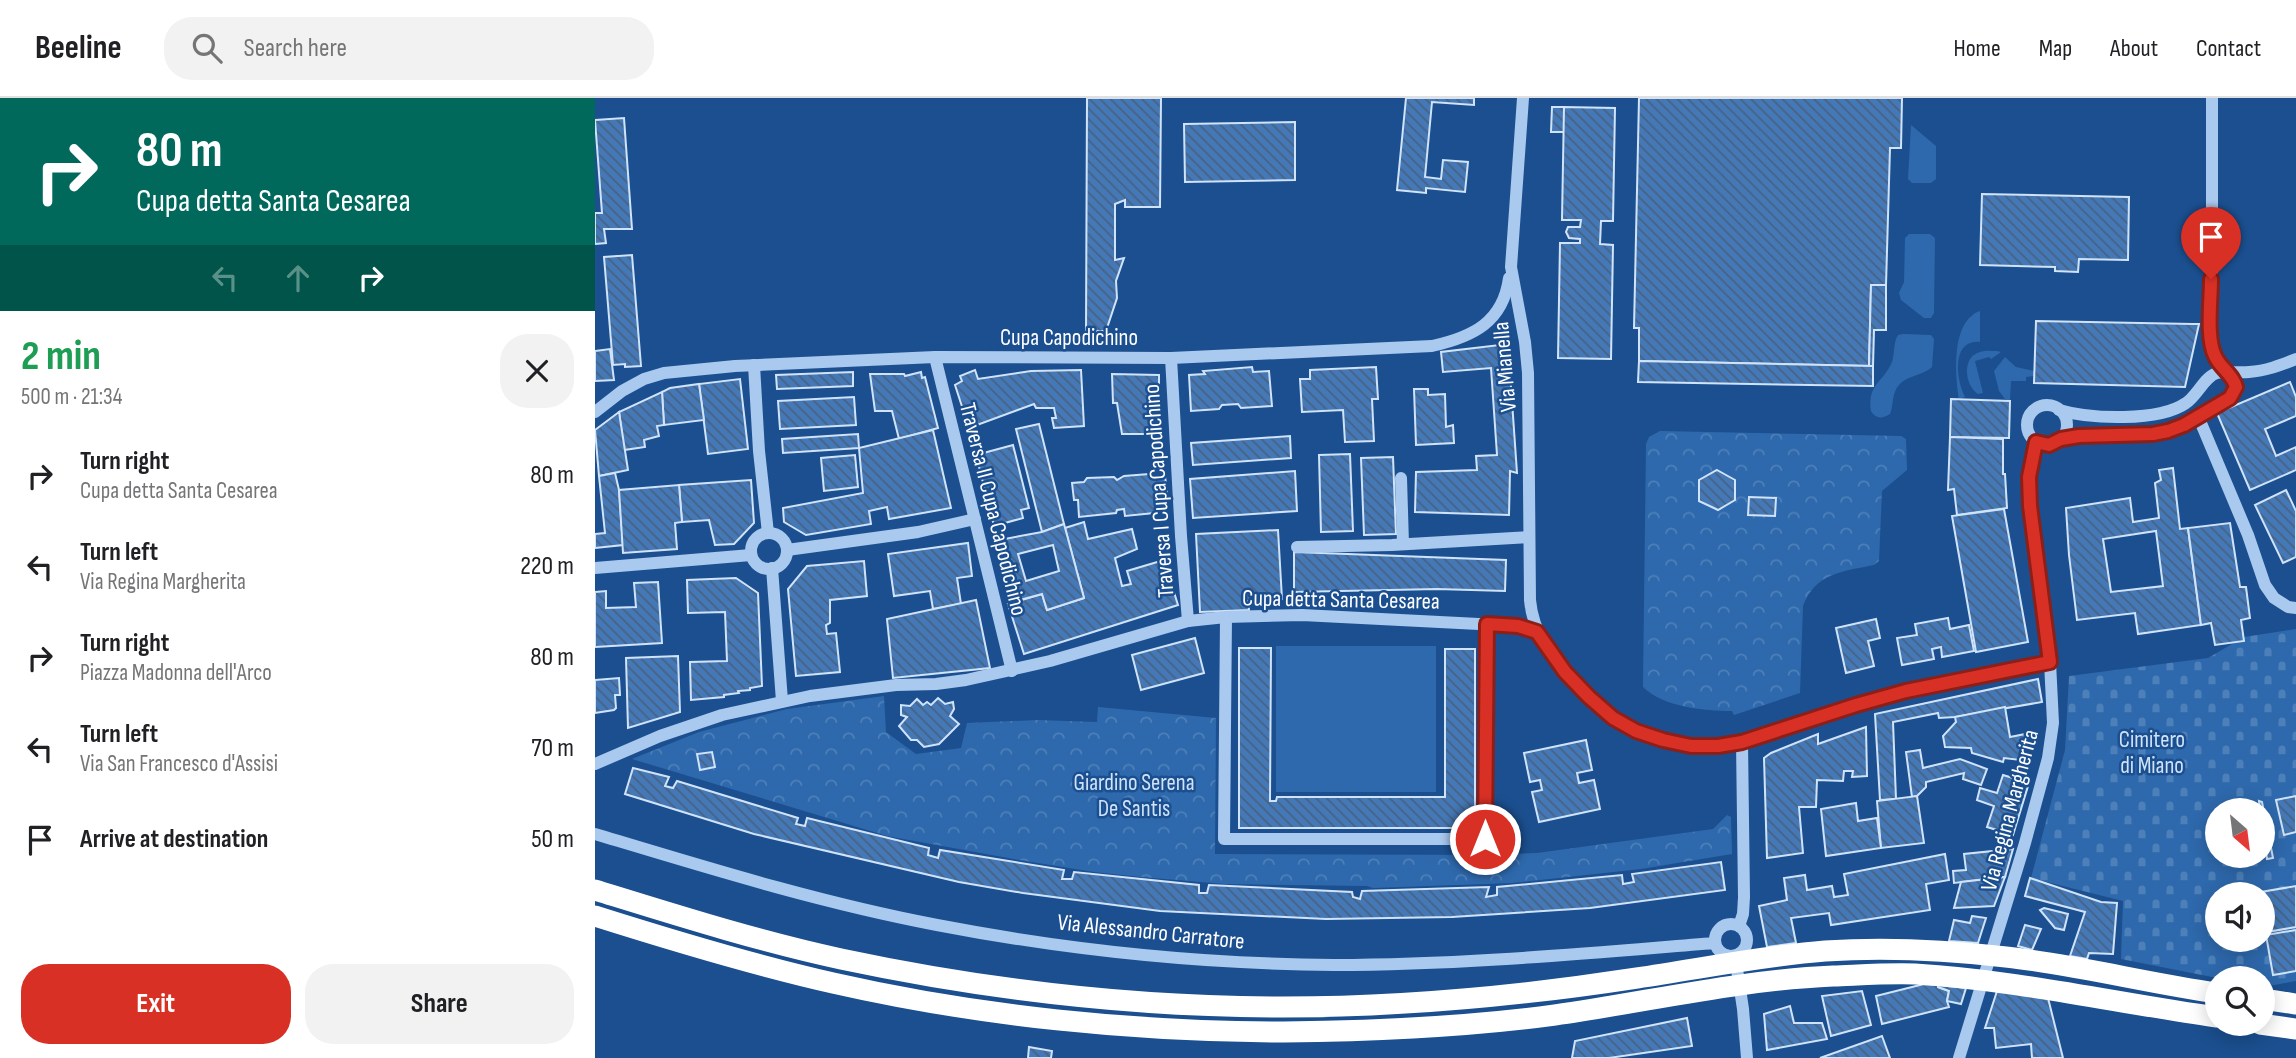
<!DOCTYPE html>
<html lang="en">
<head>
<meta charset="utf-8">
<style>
  body { margin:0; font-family:"Sofia Sans Condensed",sans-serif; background:#f2f2f2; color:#202124; height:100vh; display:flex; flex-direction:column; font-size:26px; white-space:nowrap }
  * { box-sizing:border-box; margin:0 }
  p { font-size:23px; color:#757577 }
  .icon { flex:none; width:38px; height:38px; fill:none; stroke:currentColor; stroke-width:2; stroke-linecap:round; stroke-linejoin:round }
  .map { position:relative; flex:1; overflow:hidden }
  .side { display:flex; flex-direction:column; background:#fff; width:595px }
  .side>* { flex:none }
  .banner { background:#00695c; color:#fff; overflow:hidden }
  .needle { width:46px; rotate:152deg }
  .fabs { position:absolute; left:1610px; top:700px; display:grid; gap:14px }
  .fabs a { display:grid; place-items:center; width:70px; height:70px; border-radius:50%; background:#fff; box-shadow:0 4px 18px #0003; font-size:35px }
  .pin { position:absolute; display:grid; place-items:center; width:60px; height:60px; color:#fff; margin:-72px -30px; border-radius:50% 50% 50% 0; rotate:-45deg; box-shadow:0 0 7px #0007 }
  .pin .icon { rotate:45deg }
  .me { position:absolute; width:77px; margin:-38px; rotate:0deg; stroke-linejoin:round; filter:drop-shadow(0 0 5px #0008) }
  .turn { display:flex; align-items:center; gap:24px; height:147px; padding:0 21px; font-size:32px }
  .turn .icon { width:91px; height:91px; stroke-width:2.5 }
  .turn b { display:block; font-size:49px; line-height:60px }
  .lanes { display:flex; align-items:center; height:66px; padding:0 21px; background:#0003; justify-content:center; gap:35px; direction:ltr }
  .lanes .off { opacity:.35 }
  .round { display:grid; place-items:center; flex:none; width:74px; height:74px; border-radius:28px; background:#f2f2f2 }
  .head { display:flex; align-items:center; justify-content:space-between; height:119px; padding:0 21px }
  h1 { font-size:42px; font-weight:700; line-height:52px; color:#1e9e55 }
  .primary-button { display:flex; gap:14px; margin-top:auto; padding:14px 21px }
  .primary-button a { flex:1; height:80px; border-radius:28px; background:#d93025; color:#fff; font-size:28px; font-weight:700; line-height:80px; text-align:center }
  .primary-button a+a { background:#f2f2f2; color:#202124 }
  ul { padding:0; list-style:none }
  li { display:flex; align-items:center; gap:21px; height:91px; padding:0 21px }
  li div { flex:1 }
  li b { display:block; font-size:26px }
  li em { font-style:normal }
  header { display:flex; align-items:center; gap:42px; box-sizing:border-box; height:98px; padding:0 35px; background:#fff; border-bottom:2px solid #e0e0e0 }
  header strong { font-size:33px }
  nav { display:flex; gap:38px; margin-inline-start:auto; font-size:24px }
  .search { width:490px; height:63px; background:#f2f2f2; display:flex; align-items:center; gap:18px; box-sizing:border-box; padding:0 24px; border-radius:28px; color:#757577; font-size:26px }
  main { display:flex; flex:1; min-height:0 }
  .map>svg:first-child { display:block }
</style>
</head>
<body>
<header>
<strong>Beeline</strong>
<div class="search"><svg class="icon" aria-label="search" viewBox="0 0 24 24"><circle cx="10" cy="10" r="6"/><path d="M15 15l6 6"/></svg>Search here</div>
<nav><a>Home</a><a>Map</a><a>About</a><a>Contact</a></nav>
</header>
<main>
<section class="side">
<div class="banner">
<div class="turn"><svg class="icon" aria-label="right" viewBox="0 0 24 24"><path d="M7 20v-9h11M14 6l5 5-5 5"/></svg><div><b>80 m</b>Cupa detta Santa Cesarea</div></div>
<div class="lanes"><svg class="icon off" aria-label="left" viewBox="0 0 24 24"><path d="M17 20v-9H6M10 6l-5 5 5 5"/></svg><svg class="icon off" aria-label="ahead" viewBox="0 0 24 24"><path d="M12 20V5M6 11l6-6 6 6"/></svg><svg class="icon" aria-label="right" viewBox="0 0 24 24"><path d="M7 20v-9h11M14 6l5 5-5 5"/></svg></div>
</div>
<div class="head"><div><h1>2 min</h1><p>500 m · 21:34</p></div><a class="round"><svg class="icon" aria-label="close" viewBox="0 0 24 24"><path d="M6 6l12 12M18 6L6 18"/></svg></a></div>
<ul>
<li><svg class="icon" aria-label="right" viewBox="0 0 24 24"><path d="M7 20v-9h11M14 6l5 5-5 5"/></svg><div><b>Turn right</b><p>Cupa detta Santa Cesarea</p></div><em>80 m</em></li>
<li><svg class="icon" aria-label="left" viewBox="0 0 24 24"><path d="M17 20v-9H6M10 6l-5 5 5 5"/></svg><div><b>Turn left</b><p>Via Regina Margherita</p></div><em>220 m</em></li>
<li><svg class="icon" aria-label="right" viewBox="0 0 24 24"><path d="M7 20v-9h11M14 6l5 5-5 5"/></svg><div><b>Turn right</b><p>Piazza Madonna dell'Arco</p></div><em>80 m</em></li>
<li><svg class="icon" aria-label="left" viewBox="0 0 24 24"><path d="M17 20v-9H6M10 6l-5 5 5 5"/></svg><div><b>Turn left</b><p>Via San Francesco d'Assisi</p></div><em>70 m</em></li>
<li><svg class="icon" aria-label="arrive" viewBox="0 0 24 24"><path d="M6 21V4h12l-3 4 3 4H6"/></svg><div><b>Arrive at destination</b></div><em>50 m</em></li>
</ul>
<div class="primary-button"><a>Exit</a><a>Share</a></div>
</section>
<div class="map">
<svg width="1701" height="960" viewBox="0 0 1701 960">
  <defs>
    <pattern id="cemetery-stones" width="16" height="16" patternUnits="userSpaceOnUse" patternTransform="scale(1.75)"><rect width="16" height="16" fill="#2e69ad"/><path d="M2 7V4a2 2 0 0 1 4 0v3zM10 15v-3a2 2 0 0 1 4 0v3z" fill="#4d80b9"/></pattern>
    <pattern id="park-crowns" width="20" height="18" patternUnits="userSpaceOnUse" patternTransform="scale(1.75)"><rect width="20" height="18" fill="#2e69ad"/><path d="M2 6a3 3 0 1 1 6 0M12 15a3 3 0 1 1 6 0" fill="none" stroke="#4d80b9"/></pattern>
    <pattern id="building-back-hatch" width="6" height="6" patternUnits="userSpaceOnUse" patternTransform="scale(1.75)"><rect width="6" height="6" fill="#4478b7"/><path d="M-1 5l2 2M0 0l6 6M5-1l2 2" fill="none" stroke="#486282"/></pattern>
  </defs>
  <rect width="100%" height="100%" fill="#1b4f8f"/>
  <g fill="#2e69ad">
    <path d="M1316,27l25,21v33l-5,4h-19l-4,-4z"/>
    <path d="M1314,136h21l5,4 -1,75 -3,5h-7l-23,-18 -2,-7 5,-11 1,-44z"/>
    <path d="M1385,213v31c-29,-3 -24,38 -15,55l-6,2c-4,-25 -8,-78 21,-88z"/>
    <path d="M1308,236l28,1 3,4 -2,28c-12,11 -30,7 -37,25 -3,7 -2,15 -5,22 -8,5 -14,5 -19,-3 -4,-27 12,-28 21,-49 3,-9 1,-19 6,-27z"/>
    <path d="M1402,253l4,1 -10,7 -2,-2 -14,4 8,32 -5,1c-13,-8 -17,-37 2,-42 5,-2 12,-1 17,-1z"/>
    <path d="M1410,259l11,10 18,4v5l-8,1v4h-15l-1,19 -5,-1 -6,-8 -5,-20z"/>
    <rect x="681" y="548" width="160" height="146"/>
  </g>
  <path fill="url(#cemetery-stones)" fill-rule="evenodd" d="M1701,531v352l-33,6v-9h-46l-96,-19 2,-58 -92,-23 34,-128 4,-74 139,-18 36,-21zM1622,712h46v46h-46zM1622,796h46v46h-46z"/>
  <g fill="url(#park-crowns)">
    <path d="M1065,333l241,5 5,3 1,31 -25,21 -3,70 -5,4c-30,6 -59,8 -71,41l-3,87 -66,22 -2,-4c-27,0 -69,-4 -89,-24l3,-243 3,-7z"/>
    <path d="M289,598l2,36 30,22 45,-6 6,-25 70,-3 60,2 1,-15 118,11 -1,136 277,1 45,-2 176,-24 14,-14 4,2 1,37 -91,15 -129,14 -139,5 -6,-2 -142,-2 -84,-7 -47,-5 -75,-12 -132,-24 -255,-77 67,-27 88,-23z"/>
  </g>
  <g fill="url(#building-back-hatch)" stroke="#cfe3fa" stroke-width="2" fill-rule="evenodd">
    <path d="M492,0h74l-1,109h-35v-7l-10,4v56l9,-2 -8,23 1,17 -11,33h-20z"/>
    <path d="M811,0h68v7l-42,-3 -7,75 16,2 2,-19 25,2 -3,30 -39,-4v5l-29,-3z"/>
    <path d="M1044,0h263l-1,50h-11l-4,137h-15l-2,81 -230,-5v-33h-5z"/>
    <path d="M957,9h12v25h-13z"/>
    <path d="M969,9l51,1 -2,113h-12l-1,23 13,1 -2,114 -53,-1 2,-115h20v-4l-11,-1 -3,-6 2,-5h12l1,-7h-19z"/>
    <path d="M29,20l8,111h-28l2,14 -11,1v-31h7l-7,-93z"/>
    <path d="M700,24v58l-110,2 -1,-58z"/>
    <path d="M1387,96l147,3 -1,63 -49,-1 -1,13 -23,-1v-4l-75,-2z"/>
    <path d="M37,157l9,111 -16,1v-3l-12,1 -9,-108z"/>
    <path d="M1276,187h15v45h-12l-1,36h-4z"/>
    <path d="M1441,223l157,3h6l-14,63 -151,-4z"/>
    <path d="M913,246l9,129 -7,-2 -1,44 -94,-3 1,-40 61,-2 -1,-14 21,-1 -6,-87 -48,4 -2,-20z"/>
    <path d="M15,251l4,31 -19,1v-30z"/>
    <path d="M1044,263l234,5v20l-235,-4z"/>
    <path d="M657,269l1,5 16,-1 3,35 -31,2 -3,-4 -16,1 -3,4 -28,2 -2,-36 16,-1 -2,-3z"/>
    <path d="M781,269l2,32h-6l2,42 -29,1 -2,-32 -41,2 -2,-33h10v-9z"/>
    <path d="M380,272l3,9 53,-8 50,-1 3,56 -30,2 -2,-10h4l-2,-10h-18l-2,-4 -65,24 -14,-43 7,-4 -2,-5z"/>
    <path d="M258,274v14l-76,3 -1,-14z"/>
    <path d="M326,274l1,6 3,-1 13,51 -39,11 -7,-28h-17l-5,-37h34l1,2z"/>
    <path d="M517,276l47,1v59h-37l-5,-31h-4z"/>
    <path d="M145,281l8,70 -40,5 -9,-70z"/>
    <path d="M1695,284l6,15v19l-31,13 11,27 20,-9v23l-46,20 -33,-77z"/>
    <path d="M104,286l5,36 -40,5 -2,-33 8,-4z"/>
    <path d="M819,291h14v6l17,-1 1,33 7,-2 1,18 -38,2z"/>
    <path d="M67,294l2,33 -7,1 2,10 -15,4 1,7 -21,3 -5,-38z"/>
    <path d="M259,299l2,28 -76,4 -2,-28z"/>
    <path d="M1356,301l59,2 -1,37 -59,-1z"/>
    <path d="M24,314l9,58 -29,6 -4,-46z"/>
    <path d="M444,326l25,100 -22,8 -26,-103z"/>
    <path d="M338,332l18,78 -62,11 -2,-12 -18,4 2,13 -65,11 -22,-13 -1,-14 80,-15 -4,-45z"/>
    <path d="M263,336l1,14 -76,5 -1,-14z"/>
    <path d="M695,338l1,22 -98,7 -2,-22z"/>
    <path d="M1355,339l53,2v35h2l2,34 -50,7 -3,-26 -6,1z"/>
    <path d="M418,347l16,63 -8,2 2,8 -29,8 -18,-71z"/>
    <path d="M755,356l3,77 -32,1 -2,-77z"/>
    <path d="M260,357l3,32 -34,4 -3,-33z"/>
    <path d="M798,359l3,77 -32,1 -3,-77z"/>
    <path d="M1578,370l7,61 8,-1 13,97 -63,9 -3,-21 -58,7 -8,-65 -3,-47 64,-10 3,24 26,-4 -4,-35 6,-3 -2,-10zM1561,433l7,55 -52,6 -8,-53z"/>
    <path d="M1122,372l18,10v20l-17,10 -19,-9v-21z"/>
    <path d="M700,373l2,40 -104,7 -3,-39z"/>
    <path d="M20,375l4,17 4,55 -28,3v-14l10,-1 -6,-57z"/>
    <path d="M554,376l4,3 12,-1 2,17 -5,1 2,18 -39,4 -1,-7 -7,1 -1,3 -37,4 -1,-17h-4l-2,-17 12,-1 3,-4 27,-1 3,3 7,-4z"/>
    <path d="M156,382l3,43 -20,21 -19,1 -6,-25 -27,2 -3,-37z"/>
    <path d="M84,387l3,37 -7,1 2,26 -54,4 -4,-63z"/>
    <path d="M1691,392l10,21v46l-13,6 -28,-58z"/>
    <path d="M1154,399l27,1 -1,18 -27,-1z"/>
    <path d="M1409,411l24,133 -52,10 -24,-136z"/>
    <path d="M489,424l4,17 44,-10 5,20 -22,9 7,28 9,-2 -4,-13 37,-11 14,45 -154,49 -16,-50 34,-10 5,16 37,-12 -19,-70z"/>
    <path d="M1635,425l10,64h6l4,31 -9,2 3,21 -29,4 -4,-22 -10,2 -13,-97z"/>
    <path d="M469,426l20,74 -37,12 -5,-16 -26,7 -17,-61 43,-8zM458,447l6,26 -33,10 -8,-27z"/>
    <path d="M683,432l4,69 -34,2 1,9 -49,2 -4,-78z"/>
    <path d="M373,445l4,33 -15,2 4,26 -28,5 -3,-18 -36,5 -6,-42z"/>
    <path d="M699,454l212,8 -1,31 -68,-2 -143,3z"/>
    <path d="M269,463l3,35 -37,4v23l-4,2 1,9 9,-1 4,39 -44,4 -8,-87 19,-23z"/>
    <path d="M141,480l22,15 4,93 -12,2v2l-12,1 1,2 -15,2v2l-33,3 -1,-38 37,-1 -2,-49 -37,1 -1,-33z"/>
    <path d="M63,484l4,61 -67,4v-55l11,-1v17l30,-1 -2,-24z"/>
    <path d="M381,502l14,68 -97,10 -6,-59z"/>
    <path d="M1353,520l2,11 19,-4 5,26 -32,6 -1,-10 -9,2 2,10 -32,6 -5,-27 20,-3 -2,-11z"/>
    <path d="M1281,521l4,19 -12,3 6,25 -28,7 -10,-45z"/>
    <path d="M600,540l9,35 -63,17 -9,-35z"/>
    <path d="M644,550h32l-1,153h6l1,-4h168v-148h30v179h-236z"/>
    <path d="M83,558l2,56 -52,16 -2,-70z"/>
    <path d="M24,580l1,17h-5l1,13 -2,2 -19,3v-33z"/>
    <path d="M1443,581l4,23 -87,15 -16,1 -1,-5 -45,9 3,77 -16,1 -5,-86z"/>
    <path d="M343,600l7,6 8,-2 1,7 -4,7 9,8 -20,20 -15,3 -7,-7h-6l-12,-14 8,-9 -6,-2v-10l9,1 7,-7 6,6 4,-3 4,3z"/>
    <path d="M1410,609l5,30 15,-3 -5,26 -16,-2 -1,4 -31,-9 -1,-5 -26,-1 -2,-11 13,-14 -1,-5z"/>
    <path d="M1271,629l1,49 -15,1 1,-6h-9l-1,10 -26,-1 -1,27h-17l4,46 -36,5 -3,-100 7,-5 47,-19v10z"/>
    <path d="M991,642l6,30 -15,3 2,10 15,-3 6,29 -61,13 -7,-30 10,-2 -2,-10 -10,2 -6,-29z"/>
    <path d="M1325,652l3,18 37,-9 27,10 -6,16 -18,-6 1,-6 -38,9v5l-9,9 -5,1 -6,-45z"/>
    <path d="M117,654l3,15 -15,3 -3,-16z"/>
    <path d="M38,670l36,9 -4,9 8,2 4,-7 121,37 -2,6 9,2 2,-8 122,30 -1,7 10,3 2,-8 124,20 -2,9h10l2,-7 125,13v8h8l2,-8 143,7 1,5 7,2 2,-8 127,-4 -3,10 11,-2v-8l125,-12 1,9 11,-2 -2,-8 89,-12 4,28 -135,18 -138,9 -126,2 -166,-8 -137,-18 -64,-11 -205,-48 -129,-40z"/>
    <path d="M1408,677l26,8 -16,52 -26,-8 7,-21 -17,-6 3,-12 17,5z"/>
    <path d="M1322,698l7,47 -43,5 -4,-47z"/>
    <path d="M1701,698v36l-12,3 -8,-35z"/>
    <path d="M1664,703l3,1 11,56 -6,1 -4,-31v-18h-3z"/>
    <path d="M1261,705l2,18 19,-3 4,30 -55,8 -5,-47z"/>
    <path d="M1418,751l-8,28 -51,6 -1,-12 13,-1 -2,-16z"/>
    <path d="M1350,756l4,26 -23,4 4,26 -99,15 -2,-12 -38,5 5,25 -29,4 -8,-41 28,-6 -3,-22 21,-3 2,15 25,-4 2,11 14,-2 -4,-21z"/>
    <path d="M1410,779l-11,29 -40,2 7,-26z"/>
    <path d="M1435,780l71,24 16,1 -4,51 -24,-1 -2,6 -17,-3 15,-44 -60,-16z"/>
    <path d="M1701,788v41l-29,5 -4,-38 -2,-2z"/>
    <path d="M1449,810l24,6 -4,16 -9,-2 -15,-18z"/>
    <path d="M1377,818l14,2 -8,25 -29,-2 5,-21 16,3z"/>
    <path d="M1430,827l16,4 -9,21 -14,-4z"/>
    <path d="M1701,832v41l-23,4 -7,-40z"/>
    <path d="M1329,886l14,1v2l11,4 -2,10 2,6 -67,17 -6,-28z"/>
    <path d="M1343,887l28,3 -5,16 -14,-3 2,-10 -11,-4z"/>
    <path d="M1267,893l9,34 -40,11 -9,-40z"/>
    <path d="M1402,893l51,7 15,60h-31l-1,-14 -35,4 -2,-20h-9z"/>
    <path d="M1195,908l4,17h28l5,16 -60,11 -3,-36z"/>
    <path d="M1092,920l5,28 -83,12h-37l3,-17z"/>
    <path d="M1287,938l8,22h-70z"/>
    <path d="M434,949l23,4 -1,7h-23z"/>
  </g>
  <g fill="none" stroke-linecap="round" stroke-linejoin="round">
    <g stroke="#a9c9ee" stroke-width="12">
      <path d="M928,0l-12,169 14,75 3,31 2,227c3,34 22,58 45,82 12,13 24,27 39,36 36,25 85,34 127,24 39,-10 77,-27 117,-38 63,-18 128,-29 192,-42"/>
      <path d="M340,259l77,314"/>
      <path d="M576,260l10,178 7,85"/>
      <path d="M159,267l5,86 9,82"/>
      <circle cx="1452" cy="327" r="20"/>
      <path d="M1464,312c31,9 100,12 127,-7 11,-7 19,-27 31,-30 9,-2 22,0 32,-1 17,-1 32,-7 47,-13"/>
      <path d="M0,314l27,-21 22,-12 20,-6 71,-7 200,-9 236,1 261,-12c41,-9 71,-24 77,-68"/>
      <path d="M1603,318l50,119 17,50 9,13 14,9 8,1"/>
      <path d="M1466,341l42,-5h49l16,-3 62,-33c15,-16 -7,-26 -14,-40 -2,-3 -4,-10 -4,-12v-248"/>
      <path d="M806,380l2,66"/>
      <circle cx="174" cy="453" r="18"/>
      <path d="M702,449l95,-2 137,-8"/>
      <path d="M192,452l131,-18 57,-13"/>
      <path d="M0,470l156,-13"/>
      <path d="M177,470l10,133"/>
      <path d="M631,519l-2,222h261l2,-215"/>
      <path d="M0,666l65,-28 62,-21 88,-19 86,-11 40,-1 30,-4 84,-19 138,-40 38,-4 76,-2 216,11 19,6"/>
      <path d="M0,736c113,34 226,69 342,91 130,25 265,39 397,40 128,0 254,-12 381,-22"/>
      <circle cx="1136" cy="842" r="16"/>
      <path d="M1144,828l4,-12 1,-17 -2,-155"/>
      <path d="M1140,858l8,53 4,49"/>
      <path d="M1364,960l66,-215 23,-85 5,-35 -3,-61 -20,-156 1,-46 5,-18"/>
    </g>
    <g stroke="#fff" stroke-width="21">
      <path d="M1668,901l33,5"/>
      <path d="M1665,926l36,5"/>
    </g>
    <g stroke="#fff" stroke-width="21">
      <path d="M0,792c81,25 163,51 246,69 146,31 294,48 442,48 118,0 237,-11 354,-29 62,-9 124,-22 188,-27 59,-4 121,-1 181,6 71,8 141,26 211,36"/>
      <path d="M0,818c79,25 158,49 238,67 145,33 302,49 451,49 90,-1 182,-5 271,-17 92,-13 185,-35 278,-39 27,-1 55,-3 82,-2 102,6 202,29 302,43"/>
    </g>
  </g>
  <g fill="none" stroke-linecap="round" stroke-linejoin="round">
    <defs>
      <path id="route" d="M890,741l2,-215 31,2 19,6 28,40 24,25 24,21 23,13 27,9 28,6h27l24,-4 114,-37 50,-14 144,-29 -20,-156 -1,-29 7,-35 13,3 12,-6 18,-3 74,-2 15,-3 16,-6 46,-27 6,-11c-3,-13 -16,-19 -21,-31 -9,-18 -4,-56 -4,-77"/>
    </defs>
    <use href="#route" stroke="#8d1f18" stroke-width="18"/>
    <use href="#route" stroke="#d93025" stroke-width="12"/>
  </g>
  <g text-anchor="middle" stroke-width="5" stroke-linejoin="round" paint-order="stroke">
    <g font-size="23" fill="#fff" stroke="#1b4f8f">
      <text x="474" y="247">Cupa Capodichino</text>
      <text transform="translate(909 269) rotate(-95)" y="8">Via Mianella</text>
      <text transform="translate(563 393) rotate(-94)" y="8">Traversa I Cupa Capodichino</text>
      <text transform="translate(399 411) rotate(76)" y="8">Traversa II Cupa Capodichino</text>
      <text transform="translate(746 501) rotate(1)" y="8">Cupa detta Santa Cesarea</text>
      <text transform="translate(1414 712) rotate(-75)" y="8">Via Regina Margherita</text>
      <text transform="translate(556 833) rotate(6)" y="8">Via Alessandro Carratore</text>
    </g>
    <g font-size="23" fill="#cfe3fa" stroke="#1b4f8f">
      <text x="1557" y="649">Cimitero<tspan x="1557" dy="26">di Miano</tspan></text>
      <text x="539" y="692">Giardino Serena<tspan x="539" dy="26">De Santis</tspan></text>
    </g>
  </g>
</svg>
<div class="fabs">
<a><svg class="needle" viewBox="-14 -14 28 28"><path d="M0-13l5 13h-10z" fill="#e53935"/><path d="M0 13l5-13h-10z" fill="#757577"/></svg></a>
<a><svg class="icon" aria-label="sound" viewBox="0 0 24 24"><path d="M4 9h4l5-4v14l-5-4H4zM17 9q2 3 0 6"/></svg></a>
<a><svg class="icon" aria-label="search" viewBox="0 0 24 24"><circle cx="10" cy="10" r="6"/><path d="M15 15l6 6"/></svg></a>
</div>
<div class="pin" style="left:1616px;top:181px;background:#d93025"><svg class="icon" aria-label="arrive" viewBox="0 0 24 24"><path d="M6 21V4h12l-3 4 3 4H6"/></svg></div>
<svg class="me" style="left:890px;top:741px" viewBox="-20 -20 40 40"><circle r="17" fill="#d93025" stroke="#fff" stroke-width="3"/><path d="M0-11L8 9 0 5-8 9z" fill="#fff"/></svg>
</div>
</main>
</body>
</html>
